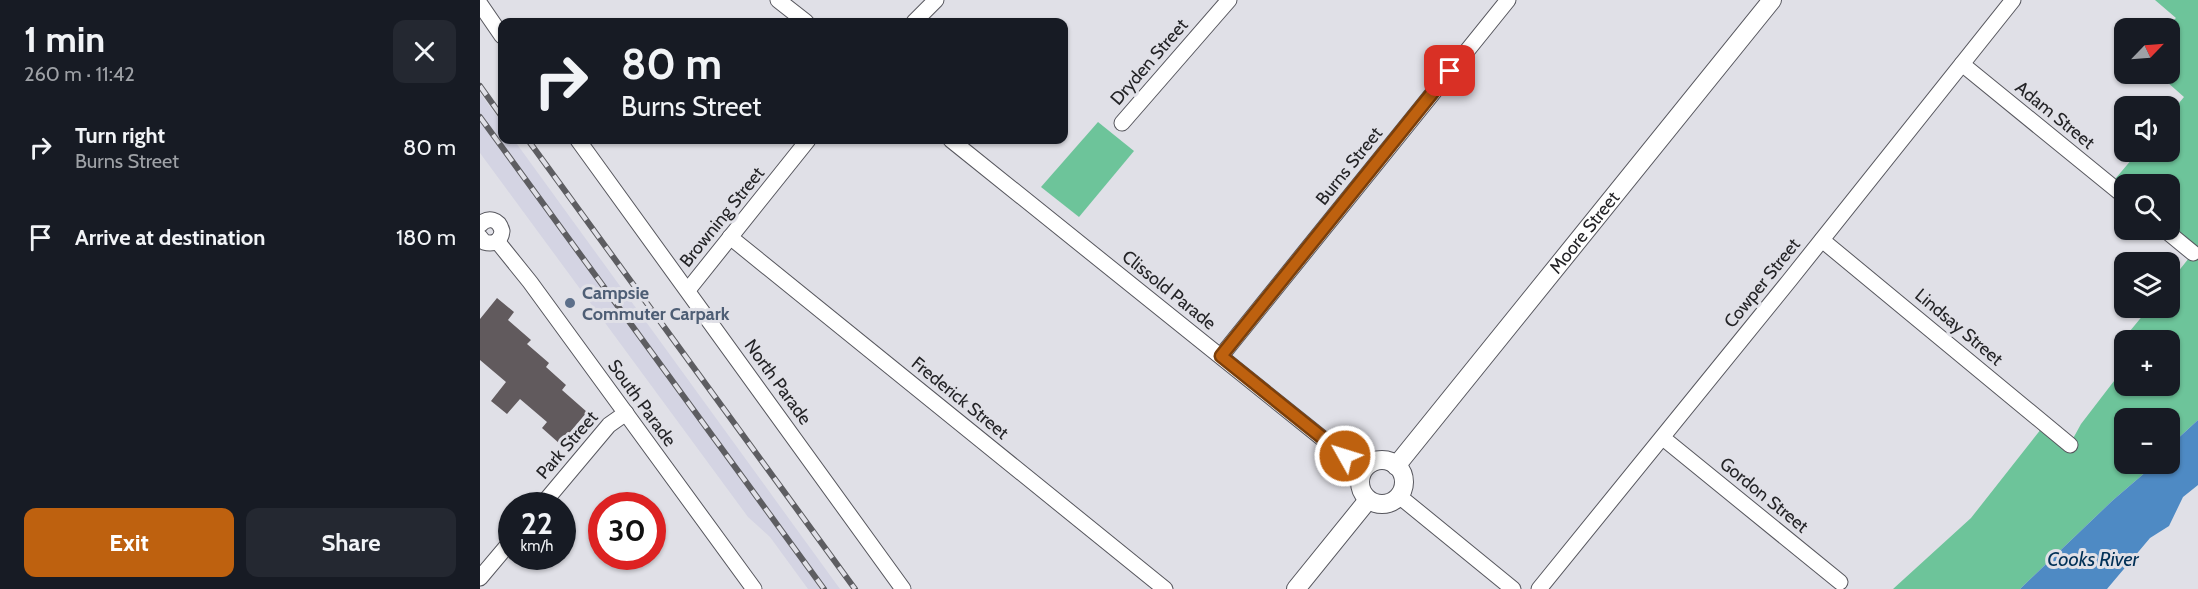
<!DOCTYPE html>
<html lang="en">
<head>
<meta charset="utf-8">
<style>
  body { margin:0; font-family:Cabin,sans-serif; background:#242831; color:#f1f3f6; height:100vh; display:flex; flex-direction:column; font-size:22px; white-space:nowrap }
  * { box-sizing:border-box; margin:0 }
  p { font-size:20px; color:#9ea1a6 }
  .icon { flex:none; width:33px; height:33px; fill:none; stroke:currentColor; stroke-width:2; stroke-linecap:round; stroke-linejoin:round }
  .map { position:relative; flex:1; overflow:hidden }
  .sheet { display:flex; flex-direction:column; background:#171b24; width:480px }
  .sheet>* { flex:none }
  .banner { position:absolute; left:18px; top:18px; width:570px; height:126px; border-radius:12px; box-shadow:0 2px 4px #0004; background:#171b24; color:#f1f3f6; overflow:hidden }
  .needle { width:39px; rotate:65deg }
  .tools { position:absolute; left:1634px; top:18px; display:grid; gap:12px }
  .tools a { display:grid; place-items:center; width:66px; height:66px; border-radius:12px; background:#171b24; box-shadow:0 2px 4px #0004; font-size:30px }
  .speed { position:absolute; left:18px; top:492px; display:flex; gap:12px; font-size:30px; font-weight:700; text-align:center }
  .speed>* { display:grid; place-content:center; width:78px; height:78px; border-radius:50%; background:#171b24; box-shadow:0 2px 4px #0004; line-height:1 }
  .speed small { font-size:15px; font-weight:400 }
  .speed .limit { border:9px solid #d22; background:#fff; color:#111 }
  .pin { position:absolute; display:grid; place-items:center; width:51px; height:51px; color:#fff; margin:-26px; border-radius:12px; box-shadow:0 3px 9px #0006 }
  .me { position:absolute; width:66px; margin:-33px; rotate:309deg; stroke-linejoin:round; filter:drop-shadow(0 0 4px #0008) }
  .turn { display:flex; align-items:center; gap:21px; height:126px; padding:0 24px; font-size:27px }
  .turn .icon { width:78px; height:78px; stroke-width:2.5 }
  .turn b { display:block; font-size:42px; line-height:51px }
  .round { display:grid; place-items:center; flex:none; width:63px; height:63px; border-radius:12px; background:#242831 }
  .summary { display:flex; align-items:center; justify-content:space-between; height:102px; padding:0 24px }
  h1 { font-size:36px; font-weight:700; line-height:45px }
  .cta { display:flex; gap:12px; margin-top:auto; padding:12px 24px }
  .cta a { flex:1; height:69px; border-radius:12px; background:#be610f; color:#fff; font-size:24px; font-weight:700; line-height:69px; text-align:center }
  .cta a+a { background:#242831; color:#f1f3f6 }
  ul { padding:0; list-style:none }
  li { display:flex; align-items:center; gap:18px; height:90px; padding:0 24px }
  li div { flex:1 }
  li b { display:block; font-size:22px }
  li em { font-style:normal }
  main { display:flex; flex:1; min-height:0 }
  .map>svg:first-child { display:block }
</style>
</head>
<body>
<main>
<section class="sheet">
<div class="summary"><div><h1>1 min</h1><p>260 m · 11:42</p></div><a class="round"><svg class="icon" aria-label="close" viewBox="0 0 24 24"><path d="M6 6l12 12M18 6L6 18"/></svg></a></div>
<ul>
<li><svg class="icon" aria-label="right" viewBox="0 0 24 24"><path d="M7 20v-9h11M14 6l5 5-5 5"/></svg><div><b>Turn right</b><p>Burns Street</p></div><em>80 m</em></li>
<li><svg class="icon" aria-label="arrive" viewBox="0 0 24 24"><path d="M6 21V4h12l-3 4 3 4H6"/></svg><div><b>Arrive at destination</b></div><em>180 m</em></li>
</ul>
<div class="cta"><a>Exit</a><a>Share</a></div>
</section>
<div class="map">
<svg width="1718" height="589" viewBox="0 0 1718 589">
  <rect width="100%" height="100%" fill="#e0e0e7"/>
  <path fill="#d4d4e3" d="M0,93l22,30v17h12l326,449h-32l-38,-52 -22,-20 -268,-364z"/>
  <g fill="#6dc49a">
    <path d="M1675,0h43v420l-24,22 -5,7v-31h-45v46h31l-43,37 -92,88h-127l78,-71 74,-94 25,20 11,-20 43,-56v18h45v-46h-41l-3,-3 24,-29h20v-25l24,-30 -24,-23v-46h-45v12l-14,-11 28,-33h31v-37l15,-18 -26,-23h11v-46h-4l11,-10z"/>
    <path d="M618,122l36,29 -55,66 -38,-30z"/>
  </g>
  <path fill="#4e8ac4" d="M1718,420v65l-15,12 -14,29 -19,12 -43,51h-87l92,-88 43,-37h14v-15l5,-7z"/>
  <path fill="#615a5d" d="M17,298l17,14 -6,8 23,20 -4,4 22,19 -3,4 20,18 -4,5 25,22 -27,32 -18,-16 5,-6 -27,-23 -13,15 -16,-13 15,-19 -26,-22v-41z"/>
  <g fill="none" stroke-linecap="round" stroke-linejoin="round">
    <defs>
      <g id="minor">
        <path d="M298,0l28,22"/>
        <path d="M0,4l22,32"/>
        <path d="M434,22l22,-22"/>
        <path d="M1482,64l162,132"/>
        <path d="M642,123l107,-123"/>
        <path d="M98,140l325,449"/>
        <path d="M471,140l412,331"/>
        <path d="M0,225c8,-9 19,-6 22,6 -1,10 -8,14 -18,11l-4,-5"/>
        <path d="M1685,230l28,23"/>
        <path d="M250,237l435,352"/>
        <path d="M1342,240l248,205"/>
        <path d="M17,241l33,41 224,307"/>
        <path d="M208,290l120,-150"/>
        <path d="M741,356l287,-356"/>
        <path d="M1183,438l177,144"/>
        <path d="M919,496l114,93"/>
        <path d="M61,506l68,-81 17,-12"/>
        <path d="M0,578l32,-38"/>
        <path d="M1059,589l250,-308 224,-281"/>
      </g>
      <g id="tertiary">
        <circle cx="902" cy="482" r="22"/>
        <path id="s1" d="M916,466l376,-466"/>
        <path d="M816,589l72,-89"/>
      </g>
    </defs>
    <use href="#minor" stroke="#57575e" stroke-width="17"/>
    <use href="#tertiary" stroke="#57575e" stroke-width="20"/>
    <use href="#minor" stroke="#fff" stroke-width="15"/>
    <use href="#tertiary" stroke="#fff" stroke-width="18"/>
    <defs>
      <g id="rail">
        <path d="M0,86l22,31"/>
        <path d="M0,117l344,472"/>
        <path d="M48,140l327,449"/>
      </g>
    </defs>
    <use href="#rail" stroke="#5d5d61" stroke-width="6"/>
    <use href="#rail" stroke="#e0e0e7" stroke-width="4" stroke-dasharray="11" stroke-linecap="butt"/>
  </g>
  <g fill="none" stroke-linecap="round" stroke-linejoin="round">
    <defs>
      <path id="route" d="M865,456l-124,-100 229,-285"/>
    </defs>
    <use href="#route" stroke="#7c3f0a" stroke-width="15"/>
    <use href="#route" stroke="#be610f" stroke-width="10"/>
  </g>
  <circle fill="#5c6f8a" stroke="#e0e0e7" stroke-width="2" cx="90" cy="303" r="6"/>
  <g text-anchor="middle" stroke-width="6" stroke-linejoin="round" paint-order="stroke">
    <g font-size="18" fill="#242427" stroke="#e0e0e7">
      <text transform="translate(669 62) rotate(-49)" y="6">Dryden Street</text>
      <text transform="translate(1575 115) rotate(39)" y="6">Adam Street</text>
      <text transform="translate(869 166) rotate(-51)" y="6">Burns Street</text>
      <text transform="translate(242 217) rotate(-51)" y="6">Browning Street</text>
      <text dy="6" stroke="none"><textPath href="#s1" startOffset="300">Moore Street</textPath></text>
      <text transform="translate(1282 283) rotate(-51)" y="6">Cowper Street</text>
      <text transform="translate(689 290) rotate(39)" y="6">Clissold Parade</text>
      <text transform="translate(1479 327) rotate(40)" y="6">Lindsay Street</text>
      <text transform="translate(298 382) rotate(54)" y="6">North Parade</text>
      <text transform="translate(480 398) rotate(39)" y="6">Frederick Street</text>
      <text transform="translate(162 403) rotate(54)" y="6">South Parade</text>
      <text transform="translate(87 445) rotate(-49)" y="6">Park Street</text>
      <text transform="translate(1284 495) rotate(39)" y="6">Gordon Street</text>
    </g>
    <g font-size="18" font-weight="bold" fill="#4e5e75" stroke="#e0e0e7" text-anchor="start">
      <text x="102" y="299">Campsie<tspan x="102" dy="21">Commuter Carpark</tspan></text>
    </g>
    <g font-size="20" font-style="italic" fill="#023157" stroke="#e0e0e7">
      <text x="1613" y="566">Cooks River</text>
    </g>
  </g>
</svg>
<div class="tools">
<a><svg class="needle" viewBox="-14 -14 28 28"><path d="M0-13l5 13h-10z" fill="#e53935"/><path d="M0 13l5-13h-10z" fill="#9ea1a6"/></svg></a>
<a><svg class="icon" aria-label="sound" viewBox="0 0 24 24"><path d="M4 9h4l5-4v14l-5-4H4zM17 9q2 3 0 6"/></svg></a>
<a><svg class="icon" aria-label="search" viewBox="0 0 24 24"><circle cx="10" cy="10" r="6"/><path d="M15 15l6 6"/></svg></a>
<a><svg class="icon" aria-label="layers" viewBox="0 0 24 24"><path d="M12 4l9 5-9 5-9-5zM3 14l9 5 9-5"/></svg></a>
<a>+</a>
<a>−</a>
</div>
<div class="speed"><div>22<small>km/h</small></div><div class="limit">30</div></div>
<div class="pin" style="left:970px;top:71px;background:#d93025"><svg class="icon" aria-label="arrive" viewBox="0 0 24 24"><path d="M6 21V4h12l-3 4 3 4H6"/></svg></div>
<svg class="me" style="left:865px;top:456px" viewBox="-20 -20 40 40"><circle r="17" fill="#be610f" stroke="#fff" stroke-width="3"/><path d="M0-11L8 9 0 5-8 9z" fill="#fff"/></svg>
<div class="banner">
<div class="turn"><svg class="icon" aria-label="right" viewBox="0 0 24 24"><path d="M7 20v-9h11M14 6l5 5-5 5"/></svg><div><b>80 m</b>Burns Street</div></div>
</div>
</div>
</main>
</body>
</html>
